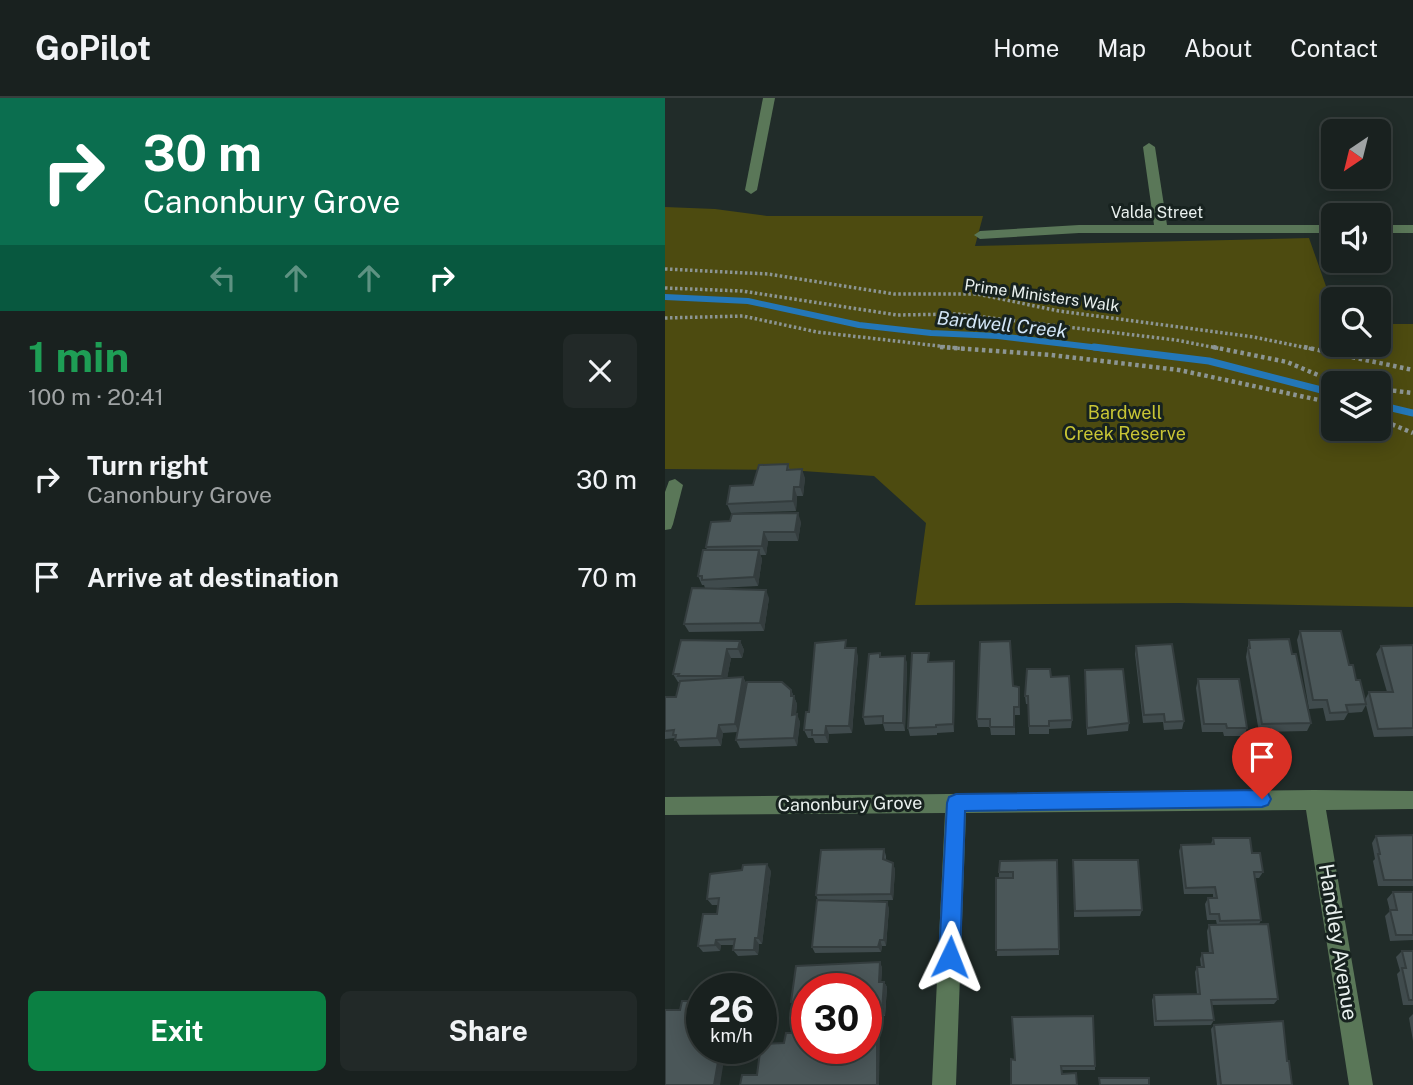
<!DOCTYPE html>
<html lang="en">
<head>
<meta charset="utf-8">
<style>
  body { margin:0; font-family:"Public Sans",sans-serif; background:#222928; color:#f1f3f6; height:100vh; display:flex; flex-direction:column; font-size:26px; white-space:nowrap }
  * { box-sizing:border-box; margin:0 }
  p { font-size:23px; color:#9fa3a4 }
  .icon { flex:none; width:38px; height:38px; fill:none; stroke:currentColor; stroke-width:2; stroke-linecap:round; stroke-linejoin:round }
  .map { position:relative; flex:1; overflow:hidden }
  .drawer { display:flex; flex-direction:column; background:#19211f; width:665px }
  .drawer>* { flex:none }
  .hud { background:#0b6e4f; color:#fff; overflow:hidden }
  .needle { width:46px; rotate:215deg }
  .tools { position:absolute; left:656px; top:21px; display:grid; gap:14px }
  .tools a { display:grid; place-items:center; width:70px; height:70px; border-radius:10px; background:#19211f; box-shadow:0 4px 18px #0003,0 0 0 2px #373e3d; font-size:35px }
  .speed { position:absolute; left:21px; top:875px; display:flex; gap:14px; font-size:35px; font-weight:700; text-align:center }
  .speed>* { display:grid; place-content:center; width:91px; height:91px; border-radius:50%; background:#19211f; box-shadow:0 4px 18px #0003,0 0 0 2px #373e3d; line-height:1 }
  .speed small { font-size:18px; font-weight:400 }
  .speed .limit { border:10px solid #d22; background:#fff; color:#111 }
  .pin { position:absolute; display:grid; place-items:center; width:60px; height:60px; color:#fff; margin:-72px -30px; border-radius:50% 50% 50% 0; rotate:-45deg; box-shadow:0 0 7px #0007 }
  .pin .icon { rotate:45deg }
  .me { position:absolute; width:77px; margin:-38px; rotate:2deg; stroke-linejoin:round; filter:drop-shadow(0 0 5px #0008) }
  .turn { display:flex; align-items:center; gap:24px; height:147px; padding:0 28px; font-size:32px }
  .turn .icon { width:91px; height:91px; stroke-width:2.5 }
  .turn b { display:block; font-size:49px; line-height:60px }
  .lanes { display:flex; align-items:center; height:66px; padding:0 28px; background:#0003; justify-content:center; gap:35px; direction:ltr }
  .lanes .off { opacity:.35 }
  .round { display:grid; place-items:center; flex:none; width:74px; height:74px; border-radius:10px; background:#222928 }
  .summary { display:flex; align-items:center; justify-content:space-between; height:119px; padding:0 28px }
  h1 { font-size:42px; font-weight:700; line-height:52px; color:#1e9e55 }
  .action { display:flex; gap:14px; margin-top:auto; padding:14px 28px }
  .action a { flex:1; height:80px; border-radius:10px; background:#0b8043; color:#fff; font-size:28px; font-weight:700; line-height:80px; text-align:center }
  .action a+a { background:#222928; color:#f1f3f6 }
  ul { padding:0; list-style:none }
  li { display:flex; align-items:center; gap:21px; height:98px; padding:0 28px }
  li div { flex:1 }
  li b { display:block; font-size:26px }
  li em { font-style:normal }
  header { display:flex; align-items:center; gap:42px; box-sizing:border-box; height:98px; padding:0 35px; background:#19211f; border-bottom:2px solid #373e3d }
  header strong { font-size:33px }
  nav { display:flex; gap:38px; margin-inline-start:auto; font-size:24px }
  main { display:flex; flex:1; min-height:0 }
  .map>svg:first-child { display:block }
</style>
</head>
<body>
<header>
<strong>GoPilot</strong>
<nav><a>Home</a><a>Map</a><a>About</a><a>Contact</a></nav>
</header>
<main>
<section class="drawer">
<div class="hud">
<div class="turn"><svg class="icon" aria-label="right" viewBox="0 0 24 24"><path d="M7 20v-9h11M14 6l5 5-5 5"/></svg><div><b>30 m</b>Canonbury Grove</div></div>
<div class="lanes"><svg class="icon off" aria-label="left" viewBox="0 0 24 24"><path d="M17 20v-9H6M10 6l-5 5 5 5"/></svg><svg class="icon off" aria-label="ahead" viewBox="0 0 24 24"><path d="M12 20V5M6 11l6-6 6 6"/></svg><svg class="icon off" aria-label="ahead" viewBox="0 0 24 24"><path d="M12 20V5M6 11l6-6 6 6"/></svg><svg class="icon" aria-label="right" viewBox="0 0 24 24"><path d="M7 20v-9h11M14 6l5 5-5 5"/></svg></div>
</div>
<div class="summary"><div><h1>1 min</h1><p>100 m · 20:41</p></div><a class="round"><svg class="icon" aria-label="close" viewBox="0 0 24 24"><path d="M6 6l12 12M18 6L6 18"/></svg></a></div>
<ul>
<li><svg class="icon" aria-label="right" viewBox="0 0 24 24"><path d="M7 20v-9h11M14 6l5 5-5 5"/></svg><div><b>Turn right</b><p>Canonbury Grove</p></div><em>30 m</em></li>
<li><svg class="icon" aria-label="arrive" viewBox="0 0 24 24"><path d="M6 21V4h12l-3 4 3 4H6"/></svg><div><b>Arrive at destination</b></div><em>70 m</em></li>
</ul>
<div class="action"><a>Exit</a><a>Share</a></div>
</section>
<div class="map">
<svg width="748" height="987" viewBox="0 0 748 987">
  <rect width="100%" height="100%" fill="#212c29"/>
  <path fill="#4d4b10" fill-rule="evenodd" d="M0,109l50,2 52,7h216l-8,30 334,-8 24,68v39h46v-21h34v283l-233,-4 -265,2 11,-82 -52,-47 -85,-6 -124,-1zM668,285h46v46h-46z"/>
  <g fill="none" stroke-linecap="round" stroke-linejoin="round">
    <path stroke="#2377b8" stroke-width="6" d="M0,199l83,4 111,24 72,8 67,3 110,13"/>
    <g stroke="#2377b8" stroke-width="7">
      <path d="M429,249l115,14 124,32"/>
      <path d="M714,307l34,8"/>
    </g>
    <g stroke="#8c9593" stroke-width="3.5" stroke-dasharray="2.5 2.5" stroke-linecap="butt">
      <path d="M0,171l103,5 126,20h83l82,17 195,26 58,12"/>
      <path d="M0,190l77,3 155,24 61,-1 218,26 46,9"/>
      <path d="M0,220l78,-2 74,16 148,17"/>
    </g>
    <g stroke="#8c9593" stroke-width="4.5" stroke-dasharray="3.5 3.5" stroke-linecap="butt">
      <path d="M275,249l111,8 128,15 154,33"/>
      <path d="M548,249l74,15 50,21"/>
      <path d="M639,249l109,23"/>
      <path d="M714,291l34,4"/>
      <path d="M714,321l34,14"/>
    </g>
    <g fill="#5a7758" fill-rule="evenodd">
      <path d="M98,0h12l-18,92 -6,4 -6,-4z"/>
      <path d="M484,45l6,4 12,78h166v8h-254l-99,6 -6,-4 6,-4 99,-6h75l-11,-78z"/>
      <rect x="714" y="127" width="34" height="8"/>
      <path d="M10,381l8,6 -10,39 -2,5 -6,1v-38l4,-11z"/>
      <path d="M649,692l99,1v18l-87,1 47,275h-24l-43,-275 -340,3 -10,272h-24l13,-272 -280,2v-18z"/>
    </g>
  </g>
  <g fill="#404b4d">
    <path d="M123,366l2,6 15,8 -2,18h-6l-1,15 -65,2 -4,-9 26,-19z"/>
    <path d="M136,424l-3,19h-30l-2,14h-6l2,4 -4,27 -40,2 51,10 -5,33 -75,1 -5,-8 21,-36 -1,-3h-2l-4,-9 9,-26 -1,-3z"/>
    <path d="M635,533l56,49 9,20 4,-8h18l-11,-38 5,-8 32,-1v91l-39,1 -8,-32 -4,7 -14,1 -4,7 -18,1 -3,-13 -14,1 -12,-69z"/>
    <path d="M584,542l43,14 19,69 -4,8 -48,1 -13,-75z"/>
    <path d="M75,543l4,9 -2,8h-11l-4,20 16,-1 4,8 44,5 6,14 -1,10 4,8 -3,24 -57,2 -4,-8 1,-8 -14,1 -2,13 -41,1 -5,-9 -10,1v-42h11l3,-15h-1l-5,-8z"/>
    <path d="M471,548l48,75 -2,8 -18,1 -1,-8 -20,1 -8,-69z"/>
    <path d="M183,550l10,8 -6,77 -23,1 -1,9h-13l-2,-5h-5l-4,-8z"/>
    <path d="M240,558l2,8 -2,67h-20l-2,-7 -18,1 -2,-8 18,-60z"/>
    <path d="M265,564l25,8 -1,62 -17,1v2l-27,1 -2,-8z"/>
    <path d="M420,572l44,53 -1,8 -41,4z"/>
    <path d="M386,579l21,43 -1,8 -22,1v5h-20l-1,-30h-2l-1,-8z"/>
    <path d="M533,581l49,49 -3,8h-20l-1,-4h-21l-6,-44z"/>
    <path d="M348,588l6,1 1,28h-5v20h-24l-1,-8h-12l-1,-8z"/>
    <path d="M748,737v51h-35l-5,-25 2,-2 -3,-16 4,-7z"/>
    <path d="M548,740l39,15 11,19 -4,6h-4l6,42 -2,4 19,75 -4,5 -62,1 2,15 -3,5 -57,1 -2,-26 2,-5 43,-1 -2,-22 2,-5h4l-1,-8 2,-6h7l-2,-22 2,-6h8l-1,-5h-9l-2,-16 3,-6h5v-4h-29l-5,-43 2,-6 30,-1z"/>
    <path d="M219,751l2,7v4l7,3 2,7 -2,30 -35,1 31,7 -3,38h-4l-1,6 -66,1 -3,-6 6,-47 -2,-5z"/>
    <path d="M392,762l2,95 -62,1 2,-84z"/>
    <path d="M408,762l69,50 -2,6 -66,1z"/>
    <path d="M106,773l-9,73h-3l-1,11 -20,1 -5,-6 1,-5h-13l-1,6 -17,1 -5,-6 19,-32 1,-9h-6l-5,-6z"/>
    <path d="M728,794h20v48l-23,1 -5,-25 5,-5 -3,-12z"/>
    <path d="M737,853h11v54h-10l-6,-31 3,-3 -4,-14z"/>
    <path d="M215,864l2,6 -1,14h3l3,5 -2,29h-19v-27h-59v17l-12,1 -4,-5 5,-36z"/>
    <path d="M748,916v27l-4,-23z"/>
    <path d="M549,927l73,36 5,24h-75l-6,-56z"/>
    <path d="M37,950h37l-1,7h-3l-1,5h-10z"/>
    <path d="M346,961l84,7v4h-33v4l15,11z"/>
  </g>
  <g fill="#343d3e">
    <path d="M137,371l3,9 -2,18 -3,-9z"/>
    <path d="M129,389l3,9 -1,15 -3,-10z"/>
    <path d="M133,415l3,9 -3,19 -3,-9z"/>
    <path d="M99,434l4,9 -2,14 -4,-9z"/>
    <path d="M94,452l3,9 -4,27 -4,-9z"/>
    <path d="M101,492l3,8 -5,33 -4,-8z"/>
    <path d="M75,543l4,9 -2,8 -4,-9z"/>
    <path d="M191,550l2,8 -6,77 -3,-7z"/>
    <path d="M62,551l4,9 -5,26 -4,-8z"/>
    <path d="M240,558l2,8 -2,67 -2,-8z"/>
    <path d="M289,563l1,9 -1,62 -1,-8z"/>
    <path d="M78,579l4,8 -8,47 -4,-8z"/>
    <path d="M126,592l6,14 -2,19 -3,-8z"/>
    <path d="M132,616l3,8 -3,24 -3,-8z"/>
    <path d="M54,627l4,8 -2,13 -4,-8z"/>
    <path d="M161,628l3,8 -1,9 -3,-8z"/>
    <path d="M228,765l2,7 -2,30 -2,-6z"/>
    <path d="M102,766l4,7 -9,73 -4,-6z"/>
    <path d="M222,804l2,6 -3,38 -2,-6z"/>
    <path d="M90,840l4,6 -1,11 -4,-5z"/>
    <path d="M51,842l5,5 -1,6 -5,-6z"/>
    <path d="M215,842l2,6 -1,6 -3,-5z"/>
    <path d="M215,864l2,6 -1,19 -2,-5z"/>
    <path d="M219,884l3,5 -2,29 -3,-5z"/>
    <path d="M212,934l3,4 -1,49h-2z"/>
    <path d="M68,950h6l-1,7 -5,-4z"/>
    <path d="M65,953l5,4 -1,5 -5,-4z"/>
    <path d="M54,958l5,4 -4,25h-6z"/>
  </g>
  <g fill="#4b5759" stroke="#343d3e" stroke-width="2">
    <path d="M123,366l-1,6 15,-1 -2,18h-6l-1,14 -66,3 3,-18 23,-1 6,-20z"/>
    <path d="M133,415l-3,19h-31l-2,14 -56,1 5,-25 19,-1 2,-7z"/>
    <path d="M38,452h56l-5,27 -52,3v-4h-4z"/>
    <path d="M27,490l74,2 -6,33 -76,1z"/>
    <path d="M635,533h41l8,34h4l3,15h4l6,24 -20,1 2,7 -18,1 -3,-13h-14z"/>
    <path d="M624,541l3,15h4l15,69 -49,1 -14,-76h2l-1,-8z"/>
    <path d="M16,542l59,1 -2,8h-11l-5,27h-44l1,-2h-6z"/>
    <path d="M181,542l-1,8h11l-7,78h-23l-1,9h-13v-5h-8l2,-18h3l6,-69z"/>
    <path d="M345,543l3,45 6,1v20h-5v20h-24v-8h-13l3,-77z"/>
    <path d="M507,546l12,77 -19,1 -1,-8 -20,1 -8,-69z"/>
    <path d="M748,547v83l-35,1 -9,-37h24l-12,-46z"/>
    <path d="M215,555v4l25,-1 -2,67h-20v-7l-20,1 6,-63z"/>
    <path d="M247,555h17l-1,9 26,-1 -1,63 -17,1v2l-28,1z"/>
    <path d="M362,571h23l1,8 18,-1 3,44 -23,1v5h-20l-1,-30h-3z"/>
    <path d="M458,571l6,54 -42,5 -2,-58z"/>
    <path d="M78,579l-8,47 -16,1 -2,13 -42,2 1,-5h-3l1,-5 -9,1v-34h11l4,-16z"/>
    <path d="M533,581h41l8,49h-20l-1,-4h-22z"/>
    <path d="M82,584h35l9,8v6h3l-2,19 5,-1 -3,24 -58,2z"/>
    <path d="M748,737v45h-29l-6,-26h2l-4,-18z"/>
    <path d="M548,740h37l2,15h8l3,19h-9l7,48 -41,1 -1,-7h-9l-2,-16h9l-2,-11 -29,1 -5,-43 33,-1z"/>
    <path d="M219,751l-1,10 10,4 -2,31 -75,1 5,-45z"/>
    <path d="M392,762l2,89 -63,1v-72h17v-6h-14l1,-11z"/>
    <path d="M408,762h65l4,50 -67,1z"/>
    <path d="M102,766l-9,74h-3l-1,12h-21l2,-11 -19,1 -1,5 -17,1 5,-32h14l2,-16 -12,1 3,-25 32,-4 1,-5z"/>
    <path d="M728,794h20v43h-17l-6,-25h7z"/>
    <path d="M152,802l70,2 -3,38h-4l-2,7h-66z"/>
    <path d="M603,826l10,75 -67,1 3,20 -58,1 -2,-26 46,-1 -3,-27h7l-2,-14h11l-4,-28z"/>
    <path d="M737,853h11v49h-4l-7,-32h4z"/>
    <path d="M215,864l-1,20h5l-2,29h-16v-22h-59v12l-16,1 5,-36z"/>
    <path d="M17,903h20v47h31v3h-3l-1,5h-10l-5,29h-49v-75h15z"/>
    <path d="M428,918l2,50h-34l1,8 14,-1 1,12h-66v-26l4,1 -3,-43z"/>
    <path d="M618,923l4,40h2l3,24h-71l-7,-60z"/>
    <path d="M201,934h11v53h-137l2,-10h15l4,-31 23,-1 2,-10h21v15h59z"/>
    <path d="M434,980h50v7h-49z"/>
  </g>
  <path fill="#1a73e8" stroke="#114b97" stroke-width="2" d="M597,692l6,3 3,6 -3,6 -6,2 -297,4 -5,146 -3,7 -7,3 -8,-3 -3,-7 8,-154 2,-6 7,-3z"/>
  <g text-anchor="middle" stroke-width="6" stroke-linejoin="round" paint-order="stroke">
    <g font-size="16" fill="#e9f0ee" stroke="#17221f">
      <text x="492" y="120">Valda Street</text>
      <text transform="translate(377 197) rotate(8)" y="6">Prime Ministers Walk</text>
    </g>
    <g font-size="18" fill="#c8c535" stroke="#17221f">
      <text x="460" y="321">Bardwell<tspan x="460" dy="21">Creek Reserve</tspan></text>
    </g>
    <g font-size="18" fill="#e9f0ee" stroke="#17221f">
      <text transform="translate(185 706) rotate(-1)" y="6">Canonbury Grove</text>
    </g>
    <g font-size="19" font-style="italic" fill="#d3e6f7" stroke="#17221f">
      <text transform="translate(337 226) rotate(6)" y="7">Bardwell Creek</text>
    </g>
    <g font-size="21" fill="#e9f0ee" stroke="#17221f">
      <text transform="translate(673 844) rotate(81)" y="7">Handley Avenue</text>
    </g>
  </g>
</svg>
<div class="tools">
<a><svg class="needle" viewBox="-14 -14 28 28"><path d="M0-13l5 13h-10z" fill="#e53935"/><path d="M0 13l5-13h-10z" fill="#9fa3a4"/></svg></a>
<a><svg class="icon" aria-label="sound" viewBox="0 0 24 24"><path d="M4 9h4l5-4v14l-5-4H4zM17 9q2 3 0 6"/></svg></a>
<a><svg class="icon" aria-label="search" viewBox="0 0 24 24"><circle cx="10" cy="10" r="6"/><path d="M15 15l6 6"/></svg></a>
<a><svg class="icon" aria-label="layers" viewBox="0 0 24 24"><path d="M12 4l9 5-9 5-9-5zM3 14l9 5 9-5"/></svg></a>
</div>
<div class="speed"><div>26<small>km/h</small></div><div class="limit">30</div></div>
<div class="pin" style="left:597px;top:701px;background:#d93025"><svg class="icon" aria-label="arrive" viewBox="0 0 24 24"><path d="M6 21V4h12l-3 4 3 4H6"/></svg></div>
<svg class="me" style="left:285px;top:859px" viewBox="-20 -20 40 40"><path d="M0-17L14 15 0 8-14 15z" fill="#1a73e8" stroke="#fff" stroke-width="4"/></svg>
</div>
</main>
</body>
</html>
